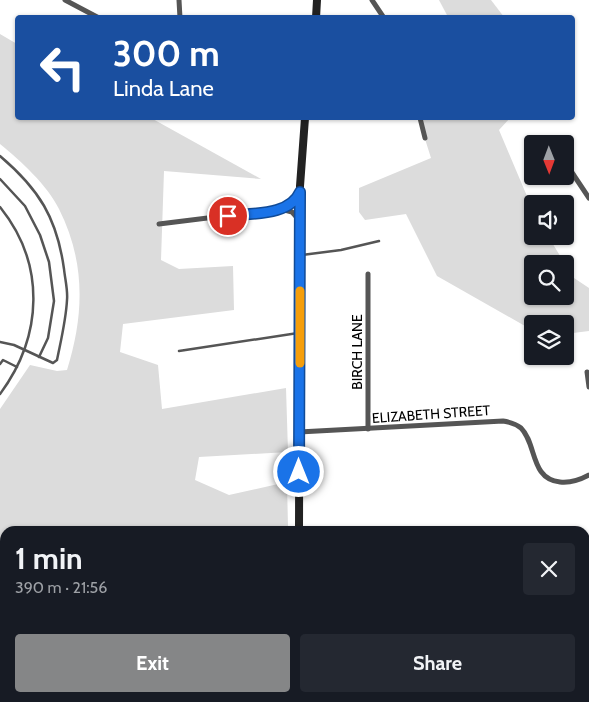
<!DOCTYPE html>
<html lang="en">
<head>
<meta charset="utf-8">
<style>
  body { margin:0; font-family:Cabin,sans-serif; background:#242831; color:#f1f3f6; height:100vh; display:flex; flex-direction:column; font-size:19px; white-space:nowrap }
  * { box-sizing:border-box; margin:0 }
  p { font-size:16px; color:#9ea1a6 }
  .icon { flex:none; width:28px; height:28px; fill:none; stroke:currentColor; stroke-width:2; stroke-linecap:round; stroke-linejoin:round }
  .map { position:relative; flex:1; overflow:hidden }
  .details { position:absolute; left:0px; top:526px; width:590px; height:176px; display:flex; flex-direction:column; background:#171b24; border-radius:15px 15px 0 0; box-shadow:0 1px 4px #0004 }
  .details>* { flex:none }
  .top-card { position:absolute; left:15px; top:15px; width:560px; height:105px; border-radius:5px; box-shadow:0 1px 4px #0004; background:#1a4fa0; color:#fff; overflow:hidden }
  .needle { width:32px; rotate:179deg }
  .fabs { position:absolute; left:524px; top:135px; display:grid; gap:10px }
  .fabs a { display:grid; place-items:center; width:50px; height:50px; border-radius:5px; background:#171b24; box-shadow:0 1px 4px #0004; font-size:25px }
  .pin { position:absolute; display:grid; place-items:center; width:42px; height:42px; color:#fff; margin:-21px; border:2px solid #fff; border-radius:50%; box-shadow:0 1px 5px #0007 }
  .me { position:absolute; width:55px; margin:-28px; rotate:0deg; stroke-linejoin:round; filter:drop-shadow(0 0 4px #0008) }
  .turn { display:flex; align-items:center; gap:18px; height:105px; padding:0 15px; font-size:22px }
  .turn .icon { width:65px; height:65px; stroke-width:2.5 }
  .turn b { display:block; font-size:35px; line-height:42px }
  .round { display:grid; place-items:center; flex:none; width:52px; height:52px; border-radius:5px; background:#242831 }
  .headline { display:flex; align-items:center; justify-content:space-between; height:85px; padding:0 15px }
  h1 { font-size:30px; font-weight:700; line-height:38px }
  .cta { display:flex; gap:10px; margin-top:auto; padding:10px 15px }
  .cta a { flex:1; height:58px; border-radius:5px; background:#858687; color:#fff; font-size:20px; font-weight:700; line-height:58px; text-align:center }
  .cta a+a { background:#242831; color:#f1f3f6 }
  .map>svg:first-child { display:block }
</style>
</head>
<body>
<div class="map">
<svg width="589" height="702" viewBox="0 0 589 702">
  <rect width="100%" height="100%" fill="#fff"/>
  <g fill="#dcdcdc">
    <path d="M439,0h52l13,17h-56z"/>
    <path d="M0,34l17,10 1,74h133l110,61 -97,-8 -3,89 18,9 54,-3 1,44 -111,14 -3,28 38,13 4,44 124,-21 2,64 -89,5 -4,23 34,15 58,-13 1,45 -22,4h-261v146l-5,8v-276l30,-44 27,6 10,-1c17,-55 19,-107 -8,-161 -12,-24 -38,-48 -59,-65z"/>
    <path d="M431,118h79l-11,12 33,78v28h16l17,28h-33v32h33v-32l9,14 15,10v43l-24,3v-10h-33v6l-95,-54 -31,-62 -41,6 -6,-8v-24l72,-30 -12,-38z"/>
  </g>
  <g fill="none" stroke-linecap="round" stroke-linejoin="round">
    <g stroke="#555" stroke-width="2.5">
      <path d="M0,156c39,33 57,62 64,113 1,10 4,21 3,31 -1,20 -6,40 -10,60l-4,3 -39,-18 -14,-3"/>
      <path d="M0,179l25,27 15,29 9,27 5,39 -6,37 -9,19"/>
      <path d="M0,207c46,57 43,129 0,187"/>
      <path d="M302,255l39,-5 38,-9"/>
      <path d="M179,351l119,-18"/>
      <path d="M0,364l3,-4 14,7"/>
      <path d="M585,545l4,-1"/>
      <path d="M189,702l9,-4"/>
    </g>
    <g stroke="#555" stroke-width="5">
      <path d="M65,0l34,18"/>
      <path d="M179,0l1,18"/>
      <path d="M372,0l12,18"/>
      <path d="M420,118l5,20"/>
      <path d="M549,138l4,6"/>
      <path d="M565,162l24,36"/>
      <path d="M281,209l11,3 8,9"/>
      <path d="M159,224l121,-15 9,-3 10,-12"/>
      <path d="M368,274v155"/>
      <path d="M587,372l2,15"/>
      <path d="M299,432l204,-11c7,1 13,3 18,7 16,16 9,51 39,54 10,1 20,-2 29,-7"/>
      <path d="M412,531l9,-1"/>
      <path d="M585,593l4,-3"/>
      <path d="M585,614l4,25"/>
      <path d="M136,698v4"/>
      <path d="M456,698l1,4"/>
      <path d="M26,699l3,-1"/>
    </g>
    <g stroke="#222" stroke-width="8">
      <path d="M316,18l1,-18"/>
      <path d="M299,531l1,-345 5,-68"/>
      <path d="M585,694h4"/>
      <path d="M325,698l1,4"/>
      <path d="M537,702l28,-4"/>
    </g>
  </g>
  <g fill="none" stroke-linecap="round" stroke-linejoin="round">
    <defs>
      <path id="route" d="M228,216c23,-3 62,0 72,-24l-1,280"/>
    </defs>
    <use href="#route" stroke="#114b97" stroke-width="12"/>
    <use href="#route" stroke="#1a73e8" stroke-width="9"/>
    <path stroke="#f59e0b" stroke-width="9" d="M300,363v-72"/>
  </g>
  <g text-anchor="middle" stroke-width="4" stroke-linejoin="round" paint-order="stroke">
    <g font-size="14" fill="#000" stroke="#fff">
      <text transform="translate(357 352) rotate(-90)" y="5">BIRCH LANE</text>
      <text transform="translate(431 414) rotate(-4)" y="5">ELIZABETH STREET</text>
    </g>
  </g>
</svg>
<div class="fabs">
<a><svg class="needle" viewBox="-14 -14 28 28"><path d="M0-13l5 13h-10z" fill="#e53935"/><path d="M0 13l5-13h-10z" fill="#9ea1a6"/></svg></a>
<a><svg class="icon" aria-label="sound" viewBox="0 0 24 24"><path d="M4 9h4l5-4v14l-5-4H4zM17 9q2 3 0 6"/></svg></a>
<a><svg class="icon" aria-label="search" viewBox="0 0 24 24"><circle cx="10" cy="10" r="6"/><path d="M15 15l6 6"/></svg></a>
<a><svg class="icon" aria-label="layers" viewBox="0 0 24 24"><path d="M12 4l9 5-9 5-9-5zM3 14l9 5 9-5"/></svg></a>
</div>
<div class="pin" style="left:228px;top:216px;background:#d93025"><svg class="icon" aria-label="arrive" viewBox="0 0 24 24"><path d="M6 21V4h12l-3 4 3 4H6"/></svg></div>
<svg class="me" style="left:299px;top:472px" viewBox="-20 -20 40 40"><circle r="17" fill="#1a73e8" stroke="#fff" stroke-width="3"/><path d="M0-11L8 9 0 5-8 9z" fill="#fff"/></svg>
<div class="top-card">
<div class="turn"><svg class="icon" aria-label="left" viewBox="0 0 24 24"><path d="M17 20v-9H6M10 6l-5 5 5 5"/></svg><div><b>300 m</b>Linda Lane</div></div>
</div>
<section class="details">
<div class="headline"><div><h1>1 min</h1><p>390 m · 21:56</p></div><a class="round"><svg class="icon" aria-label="close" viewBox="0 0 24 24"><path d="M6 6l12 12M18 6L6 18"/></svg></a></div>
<div class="cta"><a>Exit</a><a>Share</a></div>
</section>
</div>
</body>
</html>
